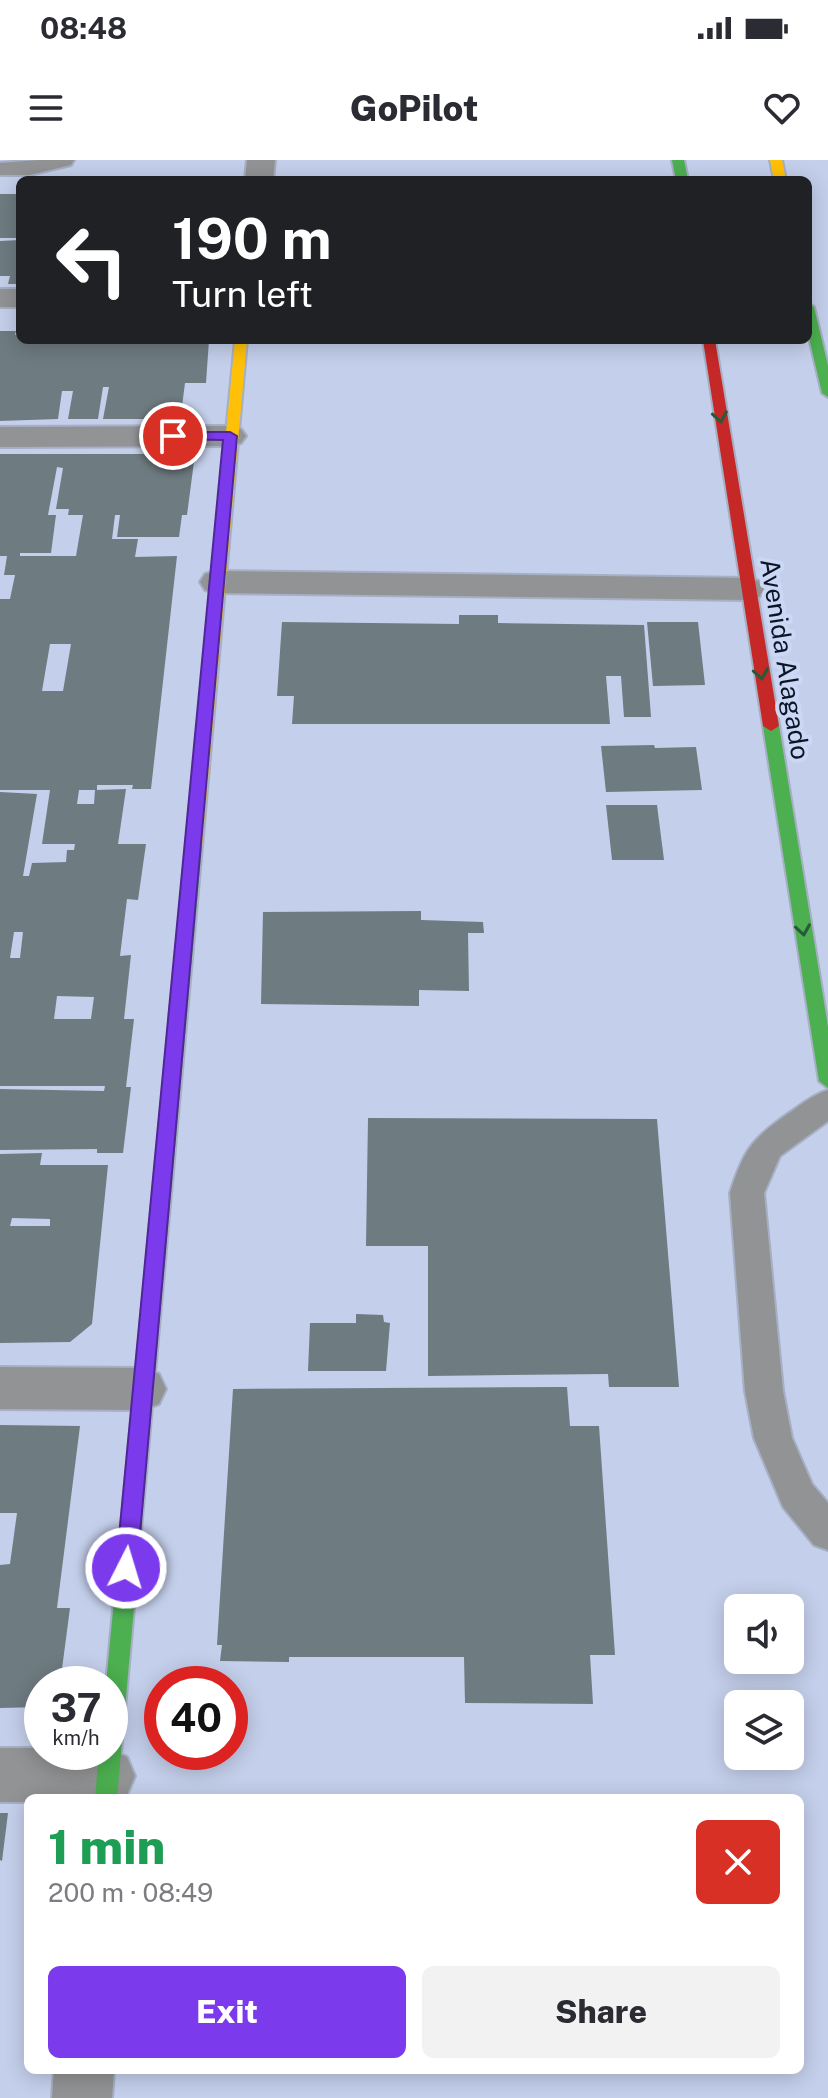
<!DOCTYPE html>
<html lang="en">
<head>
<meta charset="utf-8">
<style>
  body { margin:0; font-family:"Public Sans",sans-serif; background:#f2f2f3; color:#2b2b33; height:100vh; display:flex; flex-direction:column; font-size:30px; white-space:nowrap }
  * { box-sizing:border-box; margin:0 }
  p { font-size:26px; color:#7c7c81 }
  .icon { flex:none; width:44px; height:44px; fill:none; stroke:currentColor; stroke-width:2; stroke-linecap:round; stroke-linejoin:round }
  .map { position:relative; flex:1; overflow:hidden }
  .sheet { position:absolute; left:24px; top:1634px; width:780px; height:280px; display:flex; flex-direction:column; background:#fff; border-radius:12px; box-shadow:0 4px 20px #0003 }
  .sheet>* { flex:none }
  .guide { position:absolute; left:16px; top:16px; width:796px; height:168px; border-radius:12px; box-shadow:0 4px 20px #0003; background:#202124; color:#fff; overflow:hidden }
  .fabs { position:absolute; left:724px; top:1434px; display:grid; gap:16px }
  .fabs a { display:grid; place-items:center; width:80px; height:80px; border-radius:12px; background:#fff; box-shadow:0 4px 20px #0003; font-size:40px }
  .speed { position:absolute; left:24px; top:1506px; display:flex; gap:16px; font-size:40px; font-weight:700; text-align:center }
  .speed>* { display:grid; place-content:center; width:104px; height:104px; border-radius:50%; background:#fff; box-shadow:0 4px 20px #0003; line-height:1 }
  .speed small { font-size:20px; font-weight:400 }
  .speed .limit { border:12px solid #d22; background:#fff; color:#111 }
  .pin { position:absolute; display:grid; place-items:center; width:68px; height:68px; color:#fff; margin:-34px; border:4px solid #fff; border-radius:50%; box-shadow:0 2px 8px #0007 }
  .me { position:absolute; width:88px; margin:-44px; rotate:5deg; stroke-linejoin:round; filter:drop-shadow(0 0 6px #0008) }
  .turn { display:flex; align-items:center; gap:28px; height:168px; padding:0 24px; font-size:36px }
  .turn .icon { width:104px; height:104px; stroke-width:2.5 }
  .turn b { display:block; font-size:56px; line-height:68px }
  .round { display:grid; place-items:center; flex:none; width:84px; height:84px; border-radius:12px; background:#f2f2f3 }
  .summary { display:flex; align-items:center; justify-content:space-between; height:136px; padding:0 24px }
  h1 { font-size:48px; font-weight:800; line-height:60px; color:#1e9e55 }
  .primary-button { display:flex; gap:16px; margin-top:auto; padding:16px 24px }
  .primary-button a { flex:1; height:92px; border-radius:12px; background:#7c3aed; color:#fff; font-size:32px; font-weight:800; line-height:92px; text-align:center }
  .primary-button a+a { background:#f2f2f3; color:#2b2b33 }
  .status { display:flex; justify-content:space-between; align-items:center; height:56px; padding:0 40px; background:#fff; direction:ltr }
  .status svg { height:22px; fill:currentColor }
  header { display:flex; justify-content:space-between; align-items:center; height:104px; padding:0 24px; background:#fff; font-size:36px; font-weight:800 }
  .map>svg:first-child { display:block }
</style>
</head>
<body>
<div class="status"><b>08:48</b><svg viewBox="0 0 49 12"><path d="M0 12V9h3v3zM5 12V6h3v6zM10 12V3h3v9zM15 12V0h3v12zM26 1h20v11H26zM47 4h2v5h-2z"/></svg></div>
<header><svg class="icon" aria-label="menu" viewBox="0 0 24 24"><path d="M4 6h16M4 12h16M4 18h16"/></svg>GoPilot<svg class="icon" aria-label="heart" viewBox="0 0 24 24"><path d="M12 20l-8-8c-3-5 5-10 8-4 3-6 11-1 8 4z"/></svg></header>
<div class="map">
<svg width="828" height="1938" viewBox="0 0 828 1938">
  <rect width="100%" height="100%" fill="#c4cfeb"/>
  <g fill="#6e7b81" fill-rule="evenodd">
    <rect x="0" y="34" width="20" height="44"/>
    <path d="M20,80v44h-12l2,-8h-10v-35z"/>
    <path d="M0,171h16l-1,4h5v5h189l-3,43h-21l-4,31h-6l-1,5h-71l6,-32h-6l-5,32h-30l5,-28h-11l-4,28 -58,2z"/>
    <path d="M0,294h195l-8,61h-5l-3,22h-62l3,-22h-5l-3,24h26l-3,18 42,-1 -26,233h-19l1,-4h-36v5l29,-1 -8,55h28l-8,56 -11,-1 -7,57 11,-1 -7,64h10l-8,68h5l-8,66h-26v-4l-97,1v-61l104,2 1,-5h-105v-294l37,2 -14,82h6l3,-13 34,-1 1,-12h7l1,-6h-33l8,-54h-50v-191h10l5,-24h-11l3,-19h-7zM57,307l6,1 -7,41h13l-1,6h15l-7,41h-56v-3h31l5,-38h-8zM50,484h21l-8,47h-21zM79,630h16l-1,14h-17zM14,772h9l-3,26h-10zM57,836l37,1 -3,22h-37z"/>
    <path d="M459,455h39v8l146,2 7,92h-27l-3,-41h-15l4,48h-318l2,-28h-17l5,-74 177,2z"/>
    <path d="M647,462h51l7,63 -52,1z"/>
    <path d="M654,585l1,3 41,-1 6,43 -96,2 -5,-46z"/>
    <path d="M606,645h51l7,55h-52z"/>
    <path d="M421,751v9l62,2 1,11h-16l1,58 -50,-1v16l-158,-2 2,-92z"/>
    <path d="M368,958l289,1 22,268h-70l-1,-13 -180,2v-130h-62z"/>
    <path d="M42,993l-2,12h68l-16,159 -22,18 -70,1v-189zM12,1058l38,1v7h-40z"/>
    <path d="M356,1154l27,1 1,7 6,1 -4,48h-78l2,-48h46z"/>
    <path d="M567,1227l3,39h29l16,229h-25l3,49 -128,-1 -1,-46h-175v5l-69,-1 2,-16h-5l16,-256z"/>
    <path d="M0,1265l80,1 -23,182h13l-10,76h-18v23l-42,1v-143l10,-1 7,-51h-17z"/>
    <path d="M0,1653h8l-6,48 -2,-1z"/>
  </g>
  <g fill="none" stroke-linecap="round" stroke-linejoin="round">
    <defs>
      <g id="lane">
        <path d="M38,0h36l-3,5 -42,10h-29v-12z"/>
        <path d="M828,930v31l-48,35 -16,37 19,198 9,47 20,46 16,19v47l-14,-5 -31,-38 -29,-69 -9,-47 -15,-198c14,-44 22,-54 59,-80 13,-9 24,-18 39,-23z"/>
      </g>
      <g id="street">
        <path d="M247,0h28l-2,20h-28z"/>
        <rect x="0" y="129" width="20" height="18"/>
        <path d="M230,266l11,3 5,7 -5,7 -11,3 -230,1v-20z"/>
        <path d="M217,411l530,7 12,3 5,8 -5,8 -12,3 -530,-7 -12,-3 -5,-8 5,-8z"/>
        <path d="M0,1207l142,1 17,6 7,15 -7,15 -17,6 -142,-1z"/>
        <path d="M0,1588h42v4l68,-2 17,7 8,19 -8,19 -7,3h-92v4h-28z"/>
        <path d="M54,1910h60l-2,28h-60z"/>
      </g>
      <g id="fast">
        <path d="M672,0h12l4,20h-12z"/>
        <path d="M808,143l6,4 14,59v31l-6,-4 -14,-59z"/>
        <path d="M771,561l8,5 49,301v61l-9,-7 -56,-355z"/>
        <path d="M194,680l8,6 -85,952h-22l4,-46h11v-68h-4l80,-838z"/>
      </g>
      <g id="slow">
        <path d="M770,0h12l4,20h-12z"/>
        <path d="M235,180h12l-45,506 -8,6 -8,-6z"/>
      </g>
      <path id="jam" d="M703,180h12l64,386 -8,5 -8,-5z"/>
    </defs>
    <use href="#lane" stroke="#a6afc4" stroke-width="4"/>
    <use href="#street" stroke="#a6afc4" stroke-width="4"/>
    <use href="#fast" stroke="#a6afc4" stroke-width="4"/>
    <use href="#slow" stroke="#a6afc4" stroke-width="4"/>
    <use href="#jam" stroke="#a6afc4" stroke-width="4"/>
    <use href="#lane" fill="#929395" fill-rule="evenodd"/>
    <use href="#street" fill="#929395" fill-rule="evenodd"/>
    <use href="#fast" fill="#4caf50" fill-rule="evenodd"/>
    <use href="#slow" fill="#ffc107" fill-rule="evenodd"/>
    <use href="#jam" fill="#c62828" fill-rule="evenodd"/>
  </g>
  <defs><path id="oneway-chevron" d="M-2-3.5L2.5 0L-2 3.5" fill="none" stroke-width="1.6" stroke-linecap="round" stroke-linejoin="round" transform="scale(2)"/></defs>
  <g stroke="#295a38">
    <use href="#oneway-chevron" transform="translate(720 257) rotate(81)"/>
    <use href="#oneway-chevron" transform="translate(761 514) rotate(81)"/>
    <use href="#oneway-chevron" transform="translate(803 770) rotate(81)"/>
  </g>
  <path fill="#7c3aed" stroke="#51269a" stroke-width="2" d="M173,272h57l7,4 -100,1132 -3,7 -8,3 -7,-3 -3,-7 107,-1128 -55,-1 -2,-3z"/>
  <g text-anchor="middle" stroke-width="8" stroke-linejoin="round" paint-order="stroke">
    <g font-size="26" fill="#0d1425" stroke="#cad7f5">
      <text transform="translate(785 499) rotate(81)" y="9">Avenida Alagado</text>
    </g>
  </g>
</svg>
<div class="fabs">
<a><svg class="icon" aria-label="sound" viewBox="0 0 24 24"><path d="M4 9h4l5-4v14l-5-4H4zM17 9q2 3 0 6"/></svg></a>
<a><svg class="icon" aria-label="layers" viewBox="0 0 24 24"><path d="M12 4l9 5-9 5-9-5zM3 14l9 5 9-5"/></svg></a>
</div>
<div class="speed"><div>37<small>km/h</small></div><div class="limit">40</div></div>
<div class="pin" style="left:173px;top:276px;background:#d93025"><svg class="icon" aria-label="arrive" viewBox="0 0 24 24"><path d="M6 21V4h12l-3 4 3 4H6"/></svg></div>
<svg class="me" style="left:126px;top:1408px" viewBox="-20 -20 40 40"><circle r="17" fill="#7c3aed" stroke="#fff" stroke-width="3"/><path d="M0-11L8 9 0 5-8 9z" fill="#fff"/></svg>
<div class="guide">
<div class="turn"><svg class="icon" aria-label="left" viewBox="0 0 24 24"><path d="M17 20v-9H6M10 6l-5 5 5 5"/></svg><div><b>190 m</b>Turn left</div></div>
</div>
<section class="sheet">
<div class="summary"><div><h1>1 min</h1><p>200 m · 08:49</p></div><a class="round" style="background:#d93025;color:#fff"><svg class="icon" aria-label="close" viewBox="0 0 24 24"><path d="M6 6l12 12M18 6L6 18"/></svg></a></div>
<div class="primary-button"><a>Exit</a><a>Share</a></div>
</section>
</div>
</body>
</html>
